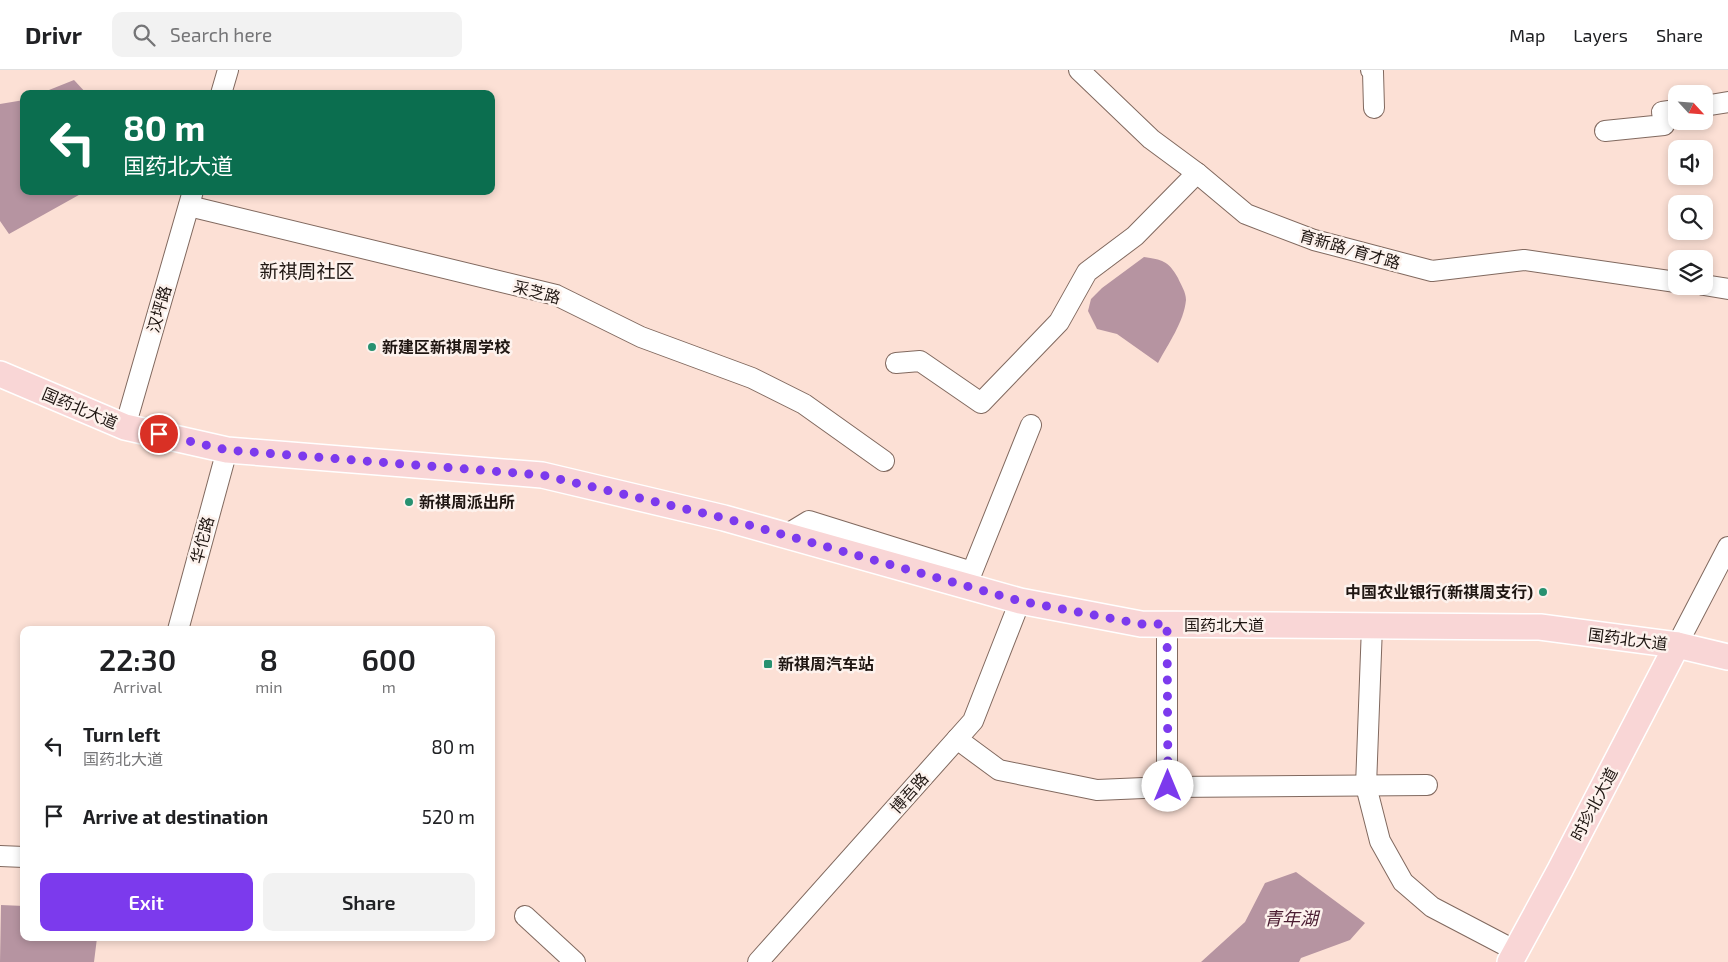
<!DOCTYPE html>
<html lang="en">
<head>
<meta charset="utf-8">
<style>
  body { margin:0; font-family:"Exo 2","Noto Sans SC",sans-serif; background:#f2f2f2; color:#202124; height:100vh; display:flex; flex-direction:column; font-size:19px; white-space:nowrap }
  * { box-sizing:border-box; margin:0 }
  p { font-size:16px; color:#757577 }
  .icon { flex:none; width:28px; height:28px; fill:none; stroke:currentColor; stroke-width:2; stroke-linecap:round; stroke-linejoin:round }
  .map { position:relative; flex:1; overflow:hidden }
  .details { position:absolute; left:20px; top:556px; width:475px; height:315px; display:flex; flex-direction:column; background:#fff; border-radius:10px; box-shadow:0 2px 8px #0003 }
  .details>* { flex:none }
  .banner { position:absolute; left:20px; top:20px; width:475px; height:105px; border-radius:10px; box-shadow:0 2px 8px #0003; background:#0b6e4f; color:#fff; overflow:hidden }
  .needle { width:32px; rotate:116deg }
  .controls { position:absolute; left:1668px; top:15px; display:grid; gap:10px }
  .controls a { display:grid; place-items:center; width:45px; height:45px; border-radius:10px; background:#fff; box-shadow:0 2px 8px #0003; font-size:25px }
  .pin { position:absolute; display:grid; place-items:center; width:42px; height:42px; color:#fff; margin:-21px; border:2px solid #fff; border-radius:50%; box-shadow:0 1px 5px #0007 }
  .me { position:absolute; width:55px; margin:-28px; rotate:0deg; stroke-linejoin:round; filter:drop-shadow(0 0 4px #0008) }
  .turn { display:flex; align-items:center; gap:18px; height:105px; padding:0 20px; font-size:22px }
  .turn .icon { width:65px; height:65px; stroke-width:2.5 }
  .turn b { display:block; font-size:35px; line-height:42px }
  .eta { display:flex; justify-content:space-evenly; align-items:center; height:85px; text-align:center }
  .eta b { font-size:30px; font-weight:600; line-height:35px }
  .cta { display:flex; gap:10px; margin-top:auto; padding:10px 20px }
  .cta a { flex:1; height:58px; border-radius:10px; background:#7c3aed; color:#fff; font-size:20px; font-weight:600; line-height:58px; text-align:center }
  .cta a+a { background:#f2f2f2; color:#202124 }
  ul { padding:0; list-style:none }
  li { display:flex; align-items:center; gap:15px; height:70px; padding:0 20px }
  li div { flex:1 }
  li b { display:block; font-size:19px }
  li em { font-style:normal }
  header { display:flex; align-items:center; gap:30px; box-sizing:border-box; height:70px; padding:0 25px; background:#fff; border-bottom:1px solid #e0e0e0 }
  header strong { font-size:24px }
  nav { display:flex; gap:28px; margin-inline-start:auto; font-size:18px }
  .search { width:350px; height:45px; background:#f2f2f2; display:flex; align-items:center; gap:12px; box-sizing:border-box; padding:0 18px; border-radius:10px; color:#757577; font-size:19px }
  .map>svg:first-child { display:block }
</style>
</head>
<body>
<header>
<strong>Drivr</strong>
<div class="search"><svg class="icon" aria-label="search" viewBox="0 0 24 24"><circle cx="10" cy="10" r="6"/><path d="M15 15l6 6"/></svg>Search here</div>
<nav><a>Map</a><a>Layers</a><a>Share</a></nav>
</header>
<div class="map">
<svg width="1728" height="892" viewBox="0 0 1728 892">
  <rect width="100%" height="100%" fill="#fce0d5"/>
  <g fill="#b694a1">
    <path d="M74,10l13,14h-48z"/>
    <path d="M24,30v91h62l-77,43 -9,-13v-117z"/>
    <path d="M1144,187c18,3 24,3 34,21 3,7 8,14 8,22 -2,22 -18,44 -28,63l-41,-29 -20,-5 -9,-18 3,-12 11,-11z"/>
    <path d="M1296,802l69,51 -15,17 -49,18 -2,4h-98l44,-40 20,-39z"/>
    <path d="M1,835l23,1v32h73l-3,24h-94z"/>
  </g>
  <g fill="none" stroke-linecap="round" stroke-linejoin="round">
    <defs>
      <g id="minor">
        <path d="M1079,0l72,69 46,34 49,41 68,26 118,31 92,-11 152,22"/>
        <path d="M1371,0l2,2 1,36"/>
        <path d="M221,24l7,-24"/>
        <path d="M1704,36l24,-4"/>
        <path d="M1605,61l59,-6 -2,-13 14,-2"/>
        <path d="M189,136l367,89 85,42 111,41 52,26 80,57"/>
        <path d="M1704,215l24,4"/>
        <path d="M896,293l24,-2 61,42 78,-81 28,-50 48,-36 62,-63"/>
        <path d="M125,357l68,-236"/>
        <path d="M786,465l23,-14 163,51 59,-147"/>
        <path d="M1167,554v163"/>
        <path d="M1372,556l-6,160 14,55 23,41 29,25 84,44"/>
        <path d="M178,560l49,-180"/>
        <path d="M1677,575l51,-98"/>
        <path d="M957,669l42,31 98,20 70,-3 260,-2"/>
        <path d="M0,786l24,1"/>
        <path d="M525,846l50,46"/>
        <path d="M758,892l215,-241 47,-120"/>
      </g>
      <g id="major">
        <path d="M0,304l125,53 102,23 315,25 182,43 296,83 121,23 399,3 137,18 51,12"/>
        <path d="M1510,892l50,-92 117,-225"/>
      </g>
    </defs>
    <use href="#minor" stroke="#81695f" stroke-width="22"/>
    <use href="#major" stroke="#fff" stroke-width="28"/>
    <use href="#minor" stroke="#fff" stroke-width="20"/>
    <use href="#major" stroke="#f9d6d6" stroke-width="25"/>
  </g>
  <g fill="none" stroke-linecap="round" stroke-linejoin="round">
    <path stroke="#7c3aed" stroke-width="9" stroke-dasharray="0 16.2" d="M159,364l68,16 315,25 182,43 296,83 121,23h26l1,162"/>
  </g>
  <g fill="#279170" stroke="#fdf2ed" stroke-width="2">
    <circle cx="372" cy="277" r="5"/>
    <circle cx="409" cy="432" r="5"/>
    <circle cx="1543" cy="522" r="5"/>
    <rect x="763" y="589" width="10" height="10" rx="2.5"/>
  </g>
  <g text-anchor="middle" stroke-width="5" stroke-linejoin="round" paint-order="stroke">
    <g font-size="16" fill="#1f1612" stroke="#fdf2ed">
      <text transform="translate(1350 179) rotate(16)" y="6">育新路/育才路</text>
      <text transform="translate(537 222) rotate(15)" y="6">采芝路</text>
      <text transform="translate(159 239) rotate(-74)" y="6">汉坪路</text>
      <text transform="translate(80 338) rotate(23)" y="6">国药北大道</text>
      <text transform="translate(202 470) rotate(-75)" y="6">华佗路</text>
      <text x="1224" y="561">国药北大道</text>
      <text transform="translate(1628 569) rotate(7)" y="6">国药北大道</text>
      <text transform="translate(909 723) rotate(-48)" y="6">博吾路</text>
      <text transform="translate(1594 734) rotate(-62)" y="6">时珍北大道</text>
    </g>
    <g font-size="16" font-weight="bold" fill="#1f1612" stroke="#fdf2ed" text-anchor="start">
      <text x="382" y="283">新建区新祺周学校</text>
      <text x="419" y="438">新祺周派出所</text>
      <text x="1533" y="528" text-anchor="end">中国农业银行(新祺周支行)</text>
      <text x="778" y="600">新祺周汽车站</text>
    </g>
    <g font-size="18" font-style="italic" fill="#4a1c31" stroke="#fdf2ed">
      <text x="1291" y="855">青年湖</text>
    </g>
    <g font-size="19" fill="#1f1612" stroke="#fdf2ed">
      <text x="307" y="208">新祺周社区</text>
    </g>
  </g>
</svg>
<div class="controls">
<a><svg class="needle" viewBox="-14 -14 28 28"><path d="M0-13l5 13h-10z" fill="#e53935"/><path d="M0 13l5-13h-10z" fill="#757577"/></svg></a>
<a><svg class="icon" aria-label="sound" viewBox="0 0 24 24"><path d="M4 9h4l5-4v14l-5-4H4zM17 9q2 3 0 6"/></svg></a>
<a><svg class="icon" aria-label="search" viewBox="0 0 24 24"><circle cx="10" cy="10" r="6"/><path d="M15 15l6 6"/></svg></a>
<a><svg class="icon" aria-label="layers" viewBox="0 0 24 24"><path d="M12 4l9 5-9 5-9-5zM3 14l9 5 9-5"/></svg></a>
</div>
<div class="pin" style="left:159px;top:364px;background:#d93025"><svg class="icon" aria-label="arrive" viewBox="0 0 24 24"><path d="M6 21V4h12l-3 4 3 4H6"/></svg></div>
<svg class="me" style="left:1168px;top:716px" viewBox="-20 -20 40 40"><circle r="19" fill="#fff"/><path d="M0-13L10 11 0 6-10 11z" fill="#7c3aed"/></svg>
<div class="banner">
<div class="turn"><svg class="icon" aria-label="left" viewBox="0 0 24 24"><path d="M17 20v-9H6M10 6l-5 5 5 5"/></svg><div><b>80 m</b>国药北大道</div></div>
</div>
<section class="details">
<div class="eta">
<div><b>22:30</b><p>Arrival</p></div>
<div><b>8</b><p>min</p></div>
<div><b>600</b><p>m</p></div>
</div>
<ul>
<li><svg class="icon" aria-label="left" viewBox="0 0 24 24"><path d="M17 20v-9H6M10 6l-5 5 5 5"/></svg><div><b>Turn left</b><p>国药北大道</p></div><em>80 m</em></li>
<li><svg class="icon" aria-label="arrive" viewBox="0 0 24 24"><path d="M6 21V4h12l-3 4 3 4H6"/></svg><div><b>Arrive at destination</b></div><em>520 m</em></li>
</ul>
<div class="cta"><a>Exit</a><a>Share</a></div>
</section>
</div>
</body>
</html>
